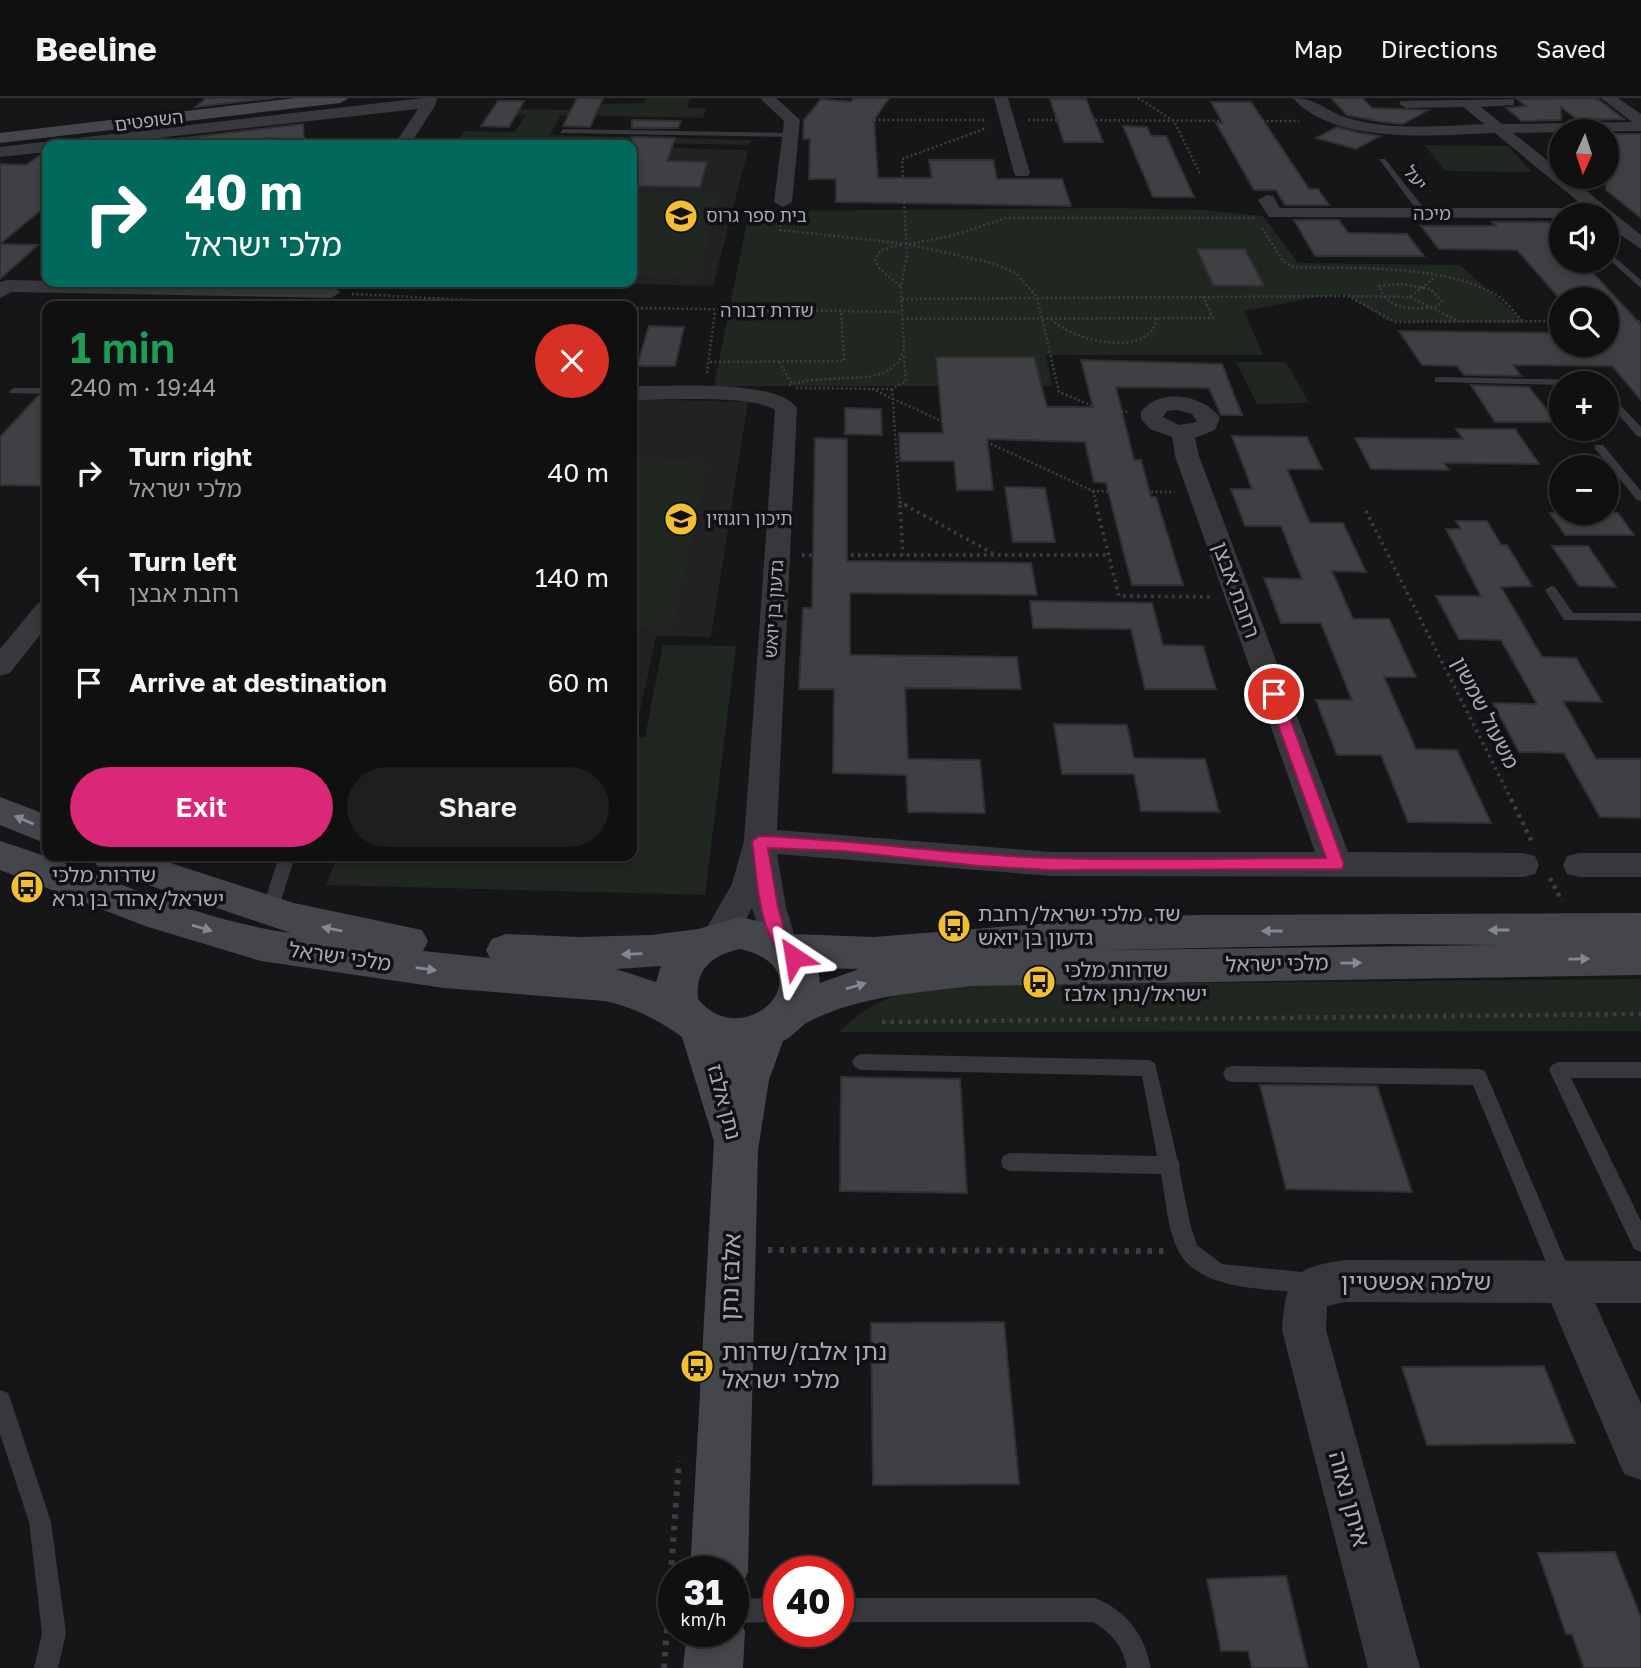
<!DOCTYPE html>
<html lang="en">
<head>
<meta charset="utf-8">
<style>
  body { margin:0; font-family:"Golos Text","Noto Sans Hebrew",sans-serif; background:#1e1e1f; color:#f1f3f6; height:100vh; display:flex; flex-direction:column; font-size:26px; white-space:nowrap }
  * { box-sizing:border-box; margin:0 }
  p { font-size:23px; color:#9c9d9f }
  .icon { flex:none; width:38px; height:38px; fill:none; stroke:currentColor; stroke-width:2; stroke-linecap:round; stroke-linejoin:round }
  .map { position:relative; flex:1; overflow:hidden }
  .sheet { position:absolute; left:42px; top:203px; width:595px; height:560px; display:flex; flex-direction:column; background:#101011; border-radius:14px; box-shadow:0 4px 10px #0003,0 0 0 2px #303031 }
  .sheet>* { flex:none }
  .top-card { position:absolute; left:42px; top:42px; width:595px; height:147px; border-radius:14px; box-shadow:0 4px 10px #0003,0 0 0 2px #303031; background:#00695c; color:#fff; overflow:hidden }
  .needle { width:46px; rotate:183deg }
  .tools { position:absolute; left:1549px; top:21px; display:grid; gap:14px }
  .tools a { display:grid; place-items:center; width:70px; height:70px; border-radius:50%; background:#101011; box-shadow:0 4px 10px #0003,0 0 0 2px #303031; font-size:35px }
  .speed { position:absolute; left:658px; top:1458px; display:flex; gap:14px; font-size:35px; font-weight:700; text-align:center }
  .speed>* { display:grid; place-content:center; width:91px; height:91px; border-radius:50%; background:#101011; box-shadow:0 4px 10px #0003,0 0 0 2px #303031; line-height:1 }
  .speed small { font-size:18px; font-weight:400 }
  .speed .limit { border:10px solid #d22; background:#fff; color:#111 }
  .pin { position:absolute; display:grid; place-items:center; width:60px; height:60px; color:#fff; margin:-30px; border:4px solid #fff; border-radius:50%; box-shadow:0 2px 7px #0007 }
  .me { position:absolute; width:77px; margin:-38px; rotate:327deg; stroke-linejoin:round; filter:drop-shadow(0 0 5px #0008) }
  .turn { display:flex; align-items:center; gap:24px; height:147px; padding:0 28px; font-size:32px }
  .turn .icon { width:91px; height:91px; stroke-width:2.5 }
  .turn b { display:block; font-size:49px; line-height:60px }
  .round { display:grid; place-items:center; flex:none; width:74px; height:74px; border-radius:37px; background:#1e1e1f }
  .summary { display:flex; align-items:center; justify-content:space-between; height:119px; padding:0 28px }
  h1 { font-size:42px; font-weight:600; line-height:52px; color:#1e9e55 }
  .cta { display:flex; gap:14px; margin-top:auto; padding:14px 28px }
  .cta a { flex:1; height:80px; border-radius:42px; background:#db2777; color:#fff; font-size:28px; font-weight:600; line-height:80px; text-align:center }
  .cta a+a { background:#1e1e1f; color:#f1f3f6 }
  ul { padding:0; list-style:none }
  li { display:flex; align-items:center; gap:21px; height:105px; padding:0 28px }
  li div { flex:1 }
  li b { display:block; font-size:26px }
  li em { font-style:normal }
  header { display:flex; align-items:center; gap:42px; box-sizing:border-box; height:98px; padding:0 35px; background:#101011; border-bottom:2px solid #303031 }
  header strong { font-size:33px }
  nav { display:flex; gap:38px; margin-inline-start:auto; font-size:24px }
  .map>svg:first-child { display:block }
</style>
</head>
<body>
<header>
<strong>Beeline</strong>
<nav><a>Map</a><a>Directions</a><a>Saved</a></nav>
</header>
<div class="map">
<svg width="1641" height="1570" viewBox="0 0 1641 1570">
  <rect width="100%" height="100%" fill="#161517"/>
  <g fill="#222224">
    <path d="M632,49l116,3 -35,136 -151,-4h70z"/>
    <path d="M632,301l116,3 -37,235 -55,-1 -20,95h-4z"/>
  </g>
  <g fill="#202721">
    <path d="M646,0h44l-3,10h19l-3,10 -142,-3 -11,20 201,5 -2,5 -291,-6 6,-8 51,1 11,-17 -14,-1 4,-5 58,1 3,-5 67,-2z"/>
    <path d="M1424,47l84,1 24,26 -87,-1z"/>
    <path d="M632,94l87,2 -20,84 -67,-2z"/>
    <path d="M1114,110l91,2 58,6 35,47 162,2 65,58 -137,-2 -41,-26 -24,1 -79,15 19,44h-217l6,31h-338l33,-164 19,-11z"/>
    <path d="M1236,264h50l23,41 -52,1z"/>
    <path d="M632,360l76,3 -36,169 -40,-1z"/>
    <path d="M663,547l73,1 -31,249 -379,-10 12,-29h294v-119h13z"/>
    <path d="M1641,881v52l-802,1c47,-44 73,-41 133,-47z"/>
  </g>
  <g fill="#404044" stroke="#303033" stroke-width="2">
    <path d="M206,0h68l-78,9z"/>
    <path d="M577,0h26l-13,29 -27,-1z"/>
    <path d="M854,0h35l-15,22 4,58h54l-3,-18h64l4,19h65l9,27 -235,-4v-23h-27l1,-40h-7l1,-19 17,-21 30,3z"/>
    <path d="M1331,0h31l10,10 56,2 -25,14 -21,-2 -35,-7z"/>
    <path d="M1592,0l7,2 25,19 -46,1 -17,-13v13l-39,1 -16,-13 20,-2 -9,-7z"/>
    <path d="M1050,1h36l17,43h-39z"/>
    <path d="M498,3h26l-15,26 -28,-1z"/>
    <path d="M1211,4h40l58,87h9l11,16h-44l-9,-15h-22l-38,-67h7z"/>
    <path d="M632,22l49,1 -3,7h-46z"/>
    <path d="M303,26l1,15 -41,-1 -7,7h-104l6,-4z"/>
    <path d="M1123,28l24,1 4,9h15l28,61h-41z"/>
    <path d="M1337,29l22,6 21,3 -24,13 -40,-11z"/>
    <path d="M1606,36h35v84l-35,-28z"/>
    <path d="M632,39l43,1 -8,23 40,1 -7,25 -68,-1z"/>
    <path d="M47,57v50l-47,39 38,1 -38,34v-115l26,1 13,-9z"/>
    <path d="M1294,122h45l9,13 59,1 17,22h-109z"/>
    <path d="M1492,124h56l13,14v25h21l59,64v75l-29,-34 -99,-1 8,11 -57,-1 -7,-9 -35,-1 -23,-34 162,2v12h45v-46l-45,1 -44,-50 -78,-1 -18,-23h75z"/>
    <path d="M1197,151h48l19,37 -51,-1z"/>
    <path d="M649,228l35,1 -9,39h-38z"/>
    <path d="M936,259h98l13,50h46l-12,-47 141,4 20,51h-21l-12,-27 -93,-1 18,73h7l10,37h5l27,88h-51l-26,-102 -12,-1 -9,-40 -98,-3 6,51h-36l-3,-29h-54l-1,-28h44z"/>
    <path d="M1471,287l58,2 27,35h-61z"/>
    <path d="M38,298h9v90l-47,-1v-48z"/>
    <path d="M845,310l36,1 1,26 -37,-1z"/>
    <path d="M1456,331h59l24,35 -95,-1 5,7 -78,-1 -16,-31 108,1z"/>
    <path d="M1232,338l75,1 15,32h-35l23,54h33l23,49 -34,-1 21,48h36l27,58h-32l32,72 41,1 34,73 -83,-1 -27,-67h-44l-21,-55h36l-31,-77h-40l-17,-45 38,1 -21,-53h-36l-14,-37h21z"/>
    <path d="M815,340l32,1v122l184,2 6,32 -187,-2v62l167,2 4,32 -116,-1 3,71 72,1 5,53 -77,-1 -2,-37 -73,-2 1,-84h-35l4,-81h9z"/>
    <path d="M1005,389l40,1 10,54h-42z"/>
    <path d="M1550,415h68l16,22h-69z"/>
    <path d="M1456,423h31l14,24h6l25,41 -31,1 41,70 34,1 26,44 -39,-1 33,58h45v59l-41,-1 -36,-64 -45,-1 -26,-49 44,1 -36,-64 -42,-1 -23,-43h45l-35,-67h15z"/>
    <path d="M1552,448h36l28,41 -37,-1z"/>
    <path d="M1030,503l122,2 11,42 40,1 13,43h-71l-14,-60 -98,-1z"/>
    <path d="M1054,626l73,1 7,33 71,1 14,53 -78,-1 -7,-37h-72z"/>
    <path d="M841,979l119,2 7,114 -127,-2z"/>
    <path d="M1260,987l117,1 35,106 -126,-3z"/>
    <path d="M1004,1224l15,162 -146,1 -2,-162z"/>
    <path d="M1544,1268l31,77 -148,2 -25,-78z"/>
    <path d="M1615,1454l26,66v50h-57l-12,-34h-6l-28,-81z"/>
    <path d="M1286,1478l22,92h-56l-4,-17h-27l-14,-72z"/>
  </g>
  <g fill="none" stroke-linecap="round" stroke-linejoin="round">
    <g stroke="#3d3e43" stroke-width="2.5" stroke-dasharray="2 2.5" stroke-linecap="butt">
      <path d="M1138,0l36,23 26,53"/>
      <path d="M811,22h176"/>
      <path d="M1028,22l271,1"/>
      <path d="M781,118l-1,14 127,14 85,19 24,10 21,24 22,95 46,19 25,1"/>
      <path d="M1262,130l21,33 10,6c61,2 142,-3 198,25 12,5 23,20 32,29"/>
      <path d="M909,146l42,-8 55,-18h248"/>
      <path d="M901,147l-20,5 -6,9 4,9 22,19"/>
      <path d="M1401,186l29,5 12,12 -4,5c-23,4 -50,6 -59,-20z"/>
      <path d="M352,196l237,12"/>
      <path d="M1348,198l62,1 24,-19"/>
      <path d="M1410,199l46,23"/>
      <path d="M902,201l446,-3 47,26 166,-1"/>
      <path d="M632,210l270,4"/>
      <path d="M902,221l311,-1 -10,-22"/>
      <path d="M1051,221c22,23 100,40 106,-1"/>
      <path d="M1606,223h35"/>
      <path d="M710,264l134,-1 -3,-50"/>
      <path d="M779,264l13,22"/>
      <path d="M707,275l8,-62"/>
      <path d="M789,287l22,-5 57,-3 16,-4 15,-11 5,-13 -3,-62 6,-31 -5,-97 85,-31"/>
      <path d="M796,290l96,1 14,-8 -2,-26"/>
      <path d="M872,291l221,102 81,1"/>
      <path d="M892,291l8,117"/>
      <path d="M1093,393l4,15"/>
      <path d="M900,404l8,4"/>
    </g>
    <g stroke="#3d3e43" stroke-width="3.5" stroke-dasharray="2.5 4.5" stroke-linecap="butt">
      <path d="M900,407l3,50"/>
      <path d="M905,407l89,49"/>
      <path d="M1096,407l23,91 94,1"/>
      <path d="M1366,413l146,290"/>
      <path d="M802,457h307"/>
    </g>
    <g stroke="#3d3e43" stroke-width="4.5" stroke-dasharray="3.5 5" stroke-linecap="butt">
      <path d="M1511,701l21,43"/>
      <path d="M1550,780l12,23"/>
      <path d="M882,924l759,-8"/>
    </g>
    <g stroke="#3d3e43" stroke-width="6" stroke-dasharray="4.5 7" stroke-linecap="butt">
      <path d="M768,1152l397,1"/>
      <path d="M664,1570l15,-207"/>
    </g>
    <g fill="#37373c" fill-rule="evenodd">
      <path d="M563,31l227,4 4,2 -4,2 -230,-4z"/>
      <path d="M1379,61h6l42,53v4h-6z"/>
      <path d="M1606,152l35,30v8l-35,-31z"/>
      <path d="M1439,279l155,3 5,3h-38v2l-126,-3v-4z"/>
      <path d="M14,290h33v6l-37,-1 -1,-2z"/>
      <path d="M1606,292l35,37v10l-4,-1 -31,-36z"/>
      <path d="M1595,347h8l38,46v10l-4,-1 -42,-51z"/>
      <path d="M1551,488l4,1 18,26h68v8l-77,-1 -19,-30z"/>
      <path d="M279,758h16l-18,57 -2,4h-12l-2,-4z"/>
      <path d="M861,956l288,6 6,3 22,95 3,7 -1,4 12,58 6,18 25,19 91,9 7,3 3,7 -3,7 -7,3c-39,-4 -106,-1 -131,-36 -15,-23 -16,-58 -21,-83l-151,-3 -7,-3 -2,-6 2,-6 7,-3 147,3 -15,-80 -281,-6 -6,-3 -3,-5 3,-5z"/>
      <path d="M1558,964h83v16h-70l70,143v31l-7,-3 -85,-179 3,-5z"/>
      <path d="M1232,968l247,3 6,2 88,208 -3,7 -7,3 -7,-3 -83,-201 -241,-3 -6,-2 -3,-6 3,-6z"/>
      <path d="M0,1292l8,3 3,8 40,121 15,111 -8,35h-24l8,-35 -13,-111 -29,-88z"/>
      <path d="M779,1500v24l-46,1v-24z"/>
      <path d="M838,1500h257c32,13 49,36 56,70h-24c-4,-21 -15,-35 -34,-46h-255z"/>
    </g>
    <g fill="#37373c" fill-rule="evenodd">
      <path d="M423,0h14l-1,6 -26,41h-16l24,-36 -323,36h-48v7l-47,5v-10z"/>
      <path d="M760,0h16l24,22 -8,82 -9,5 -9,-5 10,-81z"/>
      <path d="M994,0h14l22,75 -2,3h-12l-2,-3z"/>
      <path d="M1293,0c24,0 32,13 55,20 43,13 92,8 136,6l-21,-17 -57,1 -7,-4 2,-3 113,-2v6l-33,2 21,17 130,-2 -31,-24h17l23,16v17l-128,2 48,38v6h8l72,58v14l-35,-24v-10h-45v3l-292,-1 -11,-17 9,-5 6,1 7,12h306l-91,-75c-57,2 -161,13 -202,-35z"/>
      <path d="M7,182l324,6 10,6 -10,6 -319,-6 -12,6v-16z"/>
      <path d="M632,288c35,1 144,-8 165,22l-20,422 274,22h264l-140,-396 -3,-19 -22,-8 -9,-10v-7c18,-25 63,-17 79,6l-5,12 -20,8 4,18 149,396 175,1 12,3 4,9 -4,9 -12,3 -472,-1 -274,-22 9,53 11,37 -5,10 -12,4 -12,-4 -16,-46 -21,38 -12,4 -12,-4 -5,-10 30,-52 12,-43 31,-431c-24,-16 -112,-10 -143,-10zM1177,312l15,4 5,8 -18,3 -16,-8 4,-6z"/>
      <path d="M47,503v25l-37,47 -10,3v-27l38,-46z"/>
      <path d="M1579,755h62v24h-62l-12,-3 -4,-9 4,-9z"/>
      <path d="M1346,1162l295,1v42h-46l46,101v76l-17,-6 -73,-171 -205,-1 -19,4 -1,24 94,338h-52l-86,-338c4,-52 9,-63 64,-70z"/>
    </g>
    <g fill="#45464c" fill-rule="evenodd">
      <path d="M296,0h53l-9,5 -340,40v-10z"/>
      <path d="M0,699l47,18v29l-47,-19z"/>
      <path d="M0,743c97,30 189,78 291,92l-158,-53 -36,-14 -6,-10h58l145,47 128,27 6,11 -5,10 67,7 -4,-8 6,-11 14,-5 73,3 72,-2 47,-6 42,-12 30,7 22,10 82,3 215,-17 106,-5 446,-2v62l-670,11c-55,7 -112,10 -163,36 -9,5 -15,15 -25,19l-14,39 -11,70 -10,422 -9,20 -6,3v-23h-43l24,-431 -32,-104c-23,-17 -49,-30 -77,-36l-161,-13 -183,-27 -116,-35 -145,-56zM1386,846l110,1 -389,5zM740,851c90,21 4,107 -42,50 -3,-30 14,-44 42,-50zM661,868l-5,16 -40,-13zM818,870l41,1 -39,14z"/>
      <path d="M733,1511l12,22 -2,37h-60l4,-37h46z"/>
    </g>
  </g>
  <defs><path id="oneway-solid" d="M-6-.8H1V-3.2L6.5 0L1 3.2V.8H-6Z" transform="scale(1.75)"/></defs>
  <g fill="#858892">
    <use href="#oneway-solid" transform="translate(24 722) rotate(-157)"/>
    <use href="#oneway-solid" transform="translate(202 830) rotate(16)"/>
    <use href="#oneway-solid" transform="translate(332 831) rotate(-169)"/>
    <use href="#oneway-solid" transform="translate(1499 832) rotate(180)"/>
    <use href="#oneway-solid" transform="translate(1272 833) rotate(180)"/>
    <use href="#oneway-solid" transform="translate(632 856) rotate(178)"/>
    <use href="#oneway-solid" transform="translate(1579 861) rotate(-1)"/>
    <use href="#oneway-solid" transform="translate(1351 865) rotate(-1)"/>
    <use href="#oneway-solid" transform="translate(426 871) rotate(7)"/>
    <use href="#oneway-solid" transform="translate(856 888) rotate(-16)"/>
  </g>
  <path fill="#db2777" stroke="#8e194d" stroke-width="2" d="M1274,592l7,4 63,170 -2,5 -291,1 -72,-4 -135,-15 -76,-3 10,59 9,33 16,17 -3,5h-12c-31,-30 -30,-80 -36,-121l8,-5c97,4 193,19 290,22 92,3 184,0 276,0l-59,-164z"/>
  <defs>
    <symbol id="school-disc" viewBox="-11 -11 22 22"><circle r="9.5" fill="#f1be34" stroke="#111012"/><path d="M0-5L7-2L0 1L-7-2ZM-4 1L0 2.5L4 1V4Q0 6-4 4Z" fill="#111"/></symbol>
    <symbol id="bus-disc" viewBox="-11 -11 22 22"><circle r="9.5" fill="#f1be34" stroke="#111012"/><path d="M-5-6H5V4H4V6H2V4H-2V6H-4V4H-5ZM-3.5-4V0h7V-4ZM-3.5 1.2v1.5H-2V1.2ZM2 1.2v1.5H3.5V1.2Z" fill="#111"/></symbol>
  </defs>
  <g fill-rule="evenodd">
    <use href="#school-disc" x="662" y="99" width="38" height="38"/>
    <use href="#school-disc" x="662" y="402" width="38" height="38"/>
    <use href="#bus-disc" x="8" y="770" width="38" height="38"/>
    <use href="#bus-disc" x="935" y="809" width="38" height="38"/>
    <use href="#bus-disc" x="1020" y="865" width="38" height="38"/>
    <use href="#bus-disc" x="678" y="1249" width="38" height="38"/>
  </g>
  <g text-anchor="middle" stroke-width="7" stroke-linejoin="round" paint-order="stroke">
    <g font-size="18" fill="#a8abb7" stroke="#111012">
      <text transform="translate(149 23) rotate(-7)" y="6">השופטים</text>
      <text transform="translate(1415 80) rotate(52)" y="6">יעל</text>
      <text x="1432" y="122">מיכה</text>
      <text x="767" y="219">שדרת דבורה</text>
      <text transform="translate(774 511) rotate(-86)" y="6">גדעון בן יואש</text>
    </g>
    <g font-size="18" fill="#a8abb7" stroke="#111012" text-anchor="start">
      <text x="706" y="124">בית ספר גרוס</text>
      <text x="706" y="427">תיכון רוגוזין</text>
    </g>
    <g font-size="21" fill="#a8abb7" stroke="#111012">
      <text transform="translate(1236 492) rotate(70)" y="7">רחבת אבצן</text>
      <text transform="translate(1485 615) rotate(63)" y="7">משעול שמשון</text>
      <text transform="translate(340 859) rotate(8)" y="7">מלכי ישראל</text>
      <text transform="translate(1277 866) rotate(-1)" y="7">מלכי ישראל</text>
      <text transform="translate(724 1004) rotate(75)" y="7">נתן אלבז</text>
    </g>
    <g font-size="21" fill="#a8abb7" stroke="#111012" text-anchor="start">
      <text x="52" y="784">שדרות מלכי<tspan x="52" dy="24">ישראל/אהוד בן גרא</tspan></text>
      <text x="978" y="823">שד. מלכי ישראל/רחבת<tspan x="978" dy="24">גדעון בן יואש</tspan></text>
      <text x="1064" y="879">שדרות מלכי<tspan x="1064" dy="24">ישראל/נתן אלבז</tspan></text>
    </g>
    <g font-size="24" fill="#a8abb7" stroke="#111012">
      <text transform="translate(731 1179) rotate(-88)" y="8">אלבז נתן</text>
      <text x="1416" y="1192">שלמה אפשטיין</text>
      <text transform="translate(1349 1401) rotate(75)" y="8">איתן נאוה</text>
    </g>
    <g font-size="24" fill="#a8abb7" stroke="#111012" text-anchor="start">
      <text x="722" y="1262">נתן אלבז/שדרות<tspan x="722" dy="28">מלכי ישראל</tspan></text>
    </g>
  </g>
</svg>
<div class="tools">
<a><svg class="needle" viewBox="-14 -14 28 28"><path d="M0-13l5 13h-10z" fill="#e53935"/><path d="M0 13l5-13h-10z" fill="#9c9d9f"/></svg></a>
<a><svg class="icon" aria-label="sound" viewBox="0 0 24 24"><path d="M4 9h4l5-4v14l-5-4H4zM17 9q2 3 0 6"/></svg></a>
<a><svg class="icon" aria-label="search" viewBox="0 0 24 24"><circle cx="10" cy="10" r="6"/><path d="M15 15l6 6"/></svg></a>
<a>+</a>
<a>−</a>
</div>
<div class="speed"><div>31<small>km/h</small></div><div class="limit">40</div></div>
<div class="pin" style="left:1274px;top:596px;background:#d93025"><svg class="icon" aria-label="arrive" viewBox="0 0 24 24"><path d="M6 21V4h12l-3 4 3 4H6"/></svg></div>
<svg class="me" style="left:794px;top:859px" viewBox="-20 -20 40 40"><path d="M0-17L14 15 0 8-14 15z" fill="#db2777" stroke="#fff" stroke-width="4"/></svg>
<div class="top-card">
<div class="turn"><svg class="icon" aria-label="right" viewBox="0 0 24 24"><path d="M7 20v-9h11M14 6l5 5-5 5"/></svg><div><b>40 m</b>מלכי ישראל</div></div>
</div>
<section class="sheet">
<div class="summary"><div><h1>1 min</h1><p>240 m · 19:44</p></div><a class="round" style="background:#d93025;color:#fff"><svg class="icon" aria-label="close" viewBox="0 0 24 24"><path d="M6 6l12 12M18 6L6 18"/></svg></a></div>
<ul>
<li><svg class="icon" aria-label="right" viewBox="0 0 24 24"><path d="M7 20v-9h11M14 6l5 5-5 5"/></svg><div><b>Turn right</b><p>מלכי ישראל</p></div><em>40 m</em></li>
<li><svg class="icon" aria-label="left" viewBox="0 0 24 24"><path d="M17 20v-9H6M10 6l-5 5 5 5"/></svg><div><b>Turn left</b><p>רחבת אבצן</p></div><em>140 m</em></li>
<li><svg class="icon" aria-label="arrive" viewBox="0 0 24 24"><path d="M6 21V4h12l-3 4 3 4H6"/></svg><div><b>Arrive at destination</b></div><em>60 m</em></li>
</ul>
<div class="cta"><a>Exit</a><a>Share</a></div>
</section>
</div>
</body>
</html>
